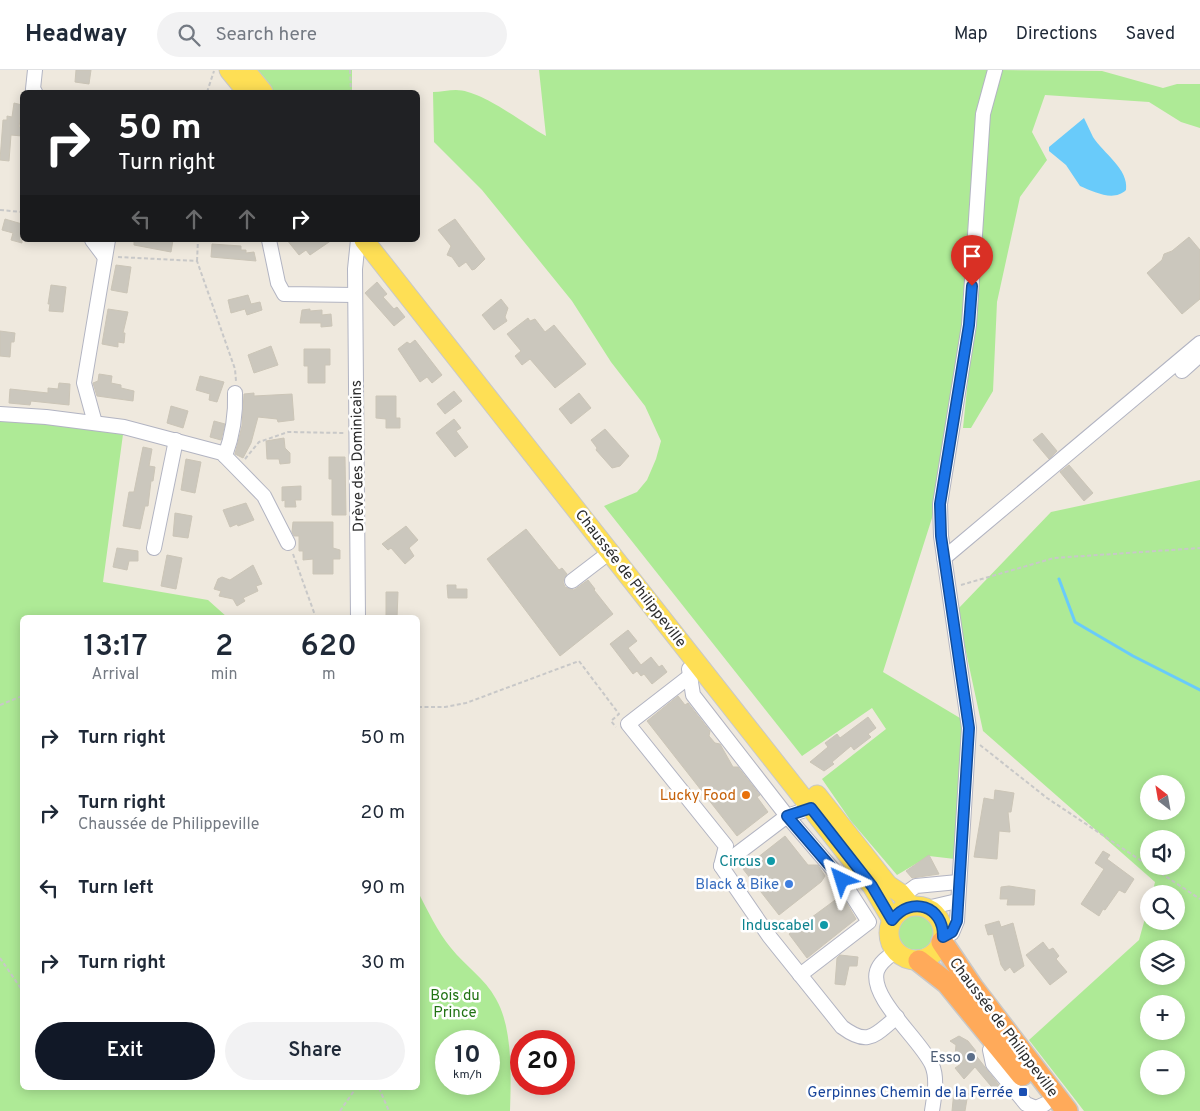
<!DOCTYPE html>
<html lang="en">
<head>
<meta charset="utf-8">
<style>
  body { margin:0; font-family:Overpass,sans-serif; background:#f2f2f3; color:#1f2937; height:100vh; display:flex; flex-direction:column; font-size:19px; white-space:nowrap }
  * { box-sizing:border-box; margin:0 }
  p { font-size:16px; color:#747a83 }
  .icon { flex:none; width:28px; height:28px; fill:none; stroke:currentColor; stroke-width:2; stroke-linecap:round; stroke-linejoin:round }
  .map { position:relative; flex:1; overflow:hidden }
  .sheet { position:absolute; left:20px; top:545px; width:400px; height:475px; display:flex; flex-direction:column; background:#fff; border-radius:8px; box-shadow:0 2px 12px #0003 }
  .sheet>* { flex:none }
  .top-card { position:absolute; left:20px; top:20px; width:400px; height:152px; border-radius:8px; box-shadow:0 2px 12px #0003; background:#202124; color:#fff; overflow:hidden }
  .needle { width:32px; rotate:329deg }
  .fabs { position:absolute; left:1140px; top:705px; display:grid; gap:10px }
  .fabs a { display:grid; place-items:center; width:45px; height:45px; border-radius:50%; background:#fff; box-shadow:0 2px 12px #0003; font-size:25px }
  .speed { position:absolute; left:435px; top:960px; display:flex; gap:10px; font-size:25px; font-weight:700; text-align:center }
  .speed>* { display:grid; place-content:center; width:65px; height:65px; border-radius:50%; background:#fff; box-shadow:0 2px 12px #0003; line-height:1 }
  .speed small { font-size:12px; font-weight:400 }
  .speed .limit { border:8px solid #d22; background:#fff; color:#111 }
  .pin { position:absolute; display:grid; place-items:center; width:42px; height:42px; color:#fff; margin:-51px -21px; border-radius:50% 50% 50% 0; rotate:-45deg; box-shadow:0 0 5px #0007 }
  .pin .icon { rotate:45deg }
  .me { position:absolute; width:55px; margin:-28px; rotate:319deg; stroke-linejoin:round; filter:drop-shadow(0 0 4px #0008) }
  .turn { display:flex; align-items:center; gap:18px; height:105px; padding:0 15px; font-size:22px }
  .turn .icon { width:65px; height:65px; stroke-width:2.5 }
  .turn b { display:block; font-size:35px; line-height:42px }
  .lanes { display:flex; align-items:center; height:48px; padding:0 15px; background:#0003; justify-content:center; gap:25px; direction:ltr }
  .lanes .off { opacity:.35 }
  .eta { display:flex; justify-content:space-evenly; align-items:center; height:85px; text-align:center }
  .eta b { font-size:30px; font-weight:600; line-height:35px }
  .cta { display:flex; gap:10px; margin-top:auto; padding:10px 15px }
  .cta a { flex:1; height:58px; border-radius:30px; background:#111827; color:#fff; font-size:20px; font-weight:600; line-height:58px; text-align:center }
  .cta a+a { background:#f2f2f3; color:#1f2937 }
  ul { padding:0; list-style:none }
  li { display:flex; align-items:center; gap:15px; height:75px; padding:0 15px }
  li div { flex:1 }
  li b { display:block; font-size:19px }
  li em { font-style:normal }
  header { display:flex; align-items:center; gap:30px; box-sizing:border-box; height:70px; padding:0 25px; background:#fff; border-bottom:1px solid #e0e1e3 }
  header strong { font-size:24px }
  nav { display:flex; gap:28px; margin-inline-start:auto; font-size:18px }
  .search { width:350px; height:45px; background:#f2f2f3; display:flex; align-items:center; gap:12px; box-sizing:border-box; padding:0 18px; border-radius:28px; color:#747a83; font-size:19px }
  .map>svg:first-child { display:block }
</style>
</head>
<body>
<header>
<strong>Headway</strong>
<div class="search"><svg class="icon" aria-label="search" viewBox="0 0 24 24"><circle cx="10" cy="10" r="6"/><path d="M15 15l6 6"/></svg>Search here</div>
<nav><a>Map</a><a>Directions</a><a>Saved</a></nav>
</header>
<div class="map">
<svg width="1200" height="1041" viewBox="0 0 1200 1041">
  <rect width="100%" height="100%" fill="#efe9de"/>
  <g fill="#aeea96" fill-rule="evenodd">
    <path d="M254,0h98v22h-81z"/>
    <path d="M539,0h453l-14,51 -21,262 -25,135 -49,154 82,49 -10,138 -26,-3 -32,19 -46,-54 -29,-42 64,-50 -14,-21 -70,48 -198,-250 33,-14 10,-12 9,-21 5,-18 -16,-35 -34,-44 -39,-61 -90,-111 -48,-48 -1,-50c7,0 16,-2 23,-2 25,0 67,33 90,46z"/>
    <path d="M1000,0l102,1 61,17 14,-4h23v44l-19,-6 -32,-20 -104,-7 -13,37 15,28 -27,37 -23,105 -4,89 -22,37h-8l13,-128 11,-186z"/>
    <path d="M0,344l124,13 -21,155 105,18 19,17 -205,1v470h396v-196c10,19 19,39 33,56 14,18 34,30 45,51 17,29 15,78 14,112h-510zM446,971h43v43h-43z"/>
    <path d="M1200,410v631h-116l-55,-71 110,-100 10,-36v17h27v-27h-24l3,-12 -172,-151 -26,-121 94,-98zM1149,714h27v27h-27zM1149,769h27v27h-27zM1149,879h27v27h-27zM1149,934h27v27h-27zM1149,989h27v27h-27z"/>
    <circle cx="916" cy="861" r="19"/>
  </g>
  <path fill="#69cbfa" d="M1084,48c3,6 6,13 9,19 10,16 36,32 33,53 -12,12 -32,2 -46,-4l-14,-21 -17,-14v-4z"/>
  <g fill="none" stroke-linecap="round" stroke-linejoin="round">
    <path stroke="#69cbfa" stroke-width="3" d="M1059,509l16,43 58,34 67,34"/>
  </g>
  <g fill="#cbc7bd" stroke="#cbc5b7">
    <path d="M76,0h15l-2,14 -14,-2z"/>
    <path d="M14,33l8,2 -3,22h3v9l-11,-1 -2,26 -9,-1 3,-40h4v-4l5,1z"/>
    <path d="M5,149l17,5v19l-11,-3 2,-7 -11,-3z"/>
    <path d="M455,149l30,40 -10,10 -3,1 -6,-8 -7,5 -7,-10 -5,-2 4,-9 -13,-16z"/>
    <path d="M1189,167l11,13v49l-18,15 -35,-41 15,-13 2,-6 8,-3z"/>
    <path d="M134,170h39l-2,12 -37,-7z"/>
    <path d="M287,170h45l-22,15 -4,-5 -7,5z"/>
    <path d="M212,174l29,2v4h5v3l8,-1 2,9 -45,-4z"/>
    <path d="M116,195l15,2 -4,26 -16,-3z"/>
    <path d="M377,212l10,12 -4,3 11,12 3,-2 8,10 -11,9 -29,-33z"/>
    <path d="M51,215l15,2 -3,25 -14,-1 1,-7h-2z"/>
    <path d="M248,225l3,9 9,-2 2,8 -15,5 -2,-6 -14,4 -3,-13z"/>
    <path d="M501,229l7,9 -3,9 2,4 -13,9 -12,-15z"/>
    <path d="M108,239l20,3 -5,21h2l-1,10 -6,-1v5l-16,-3z"/>
    <path d="M310,239v2l12,-1v5l9,-1 1,12 -11,1v-4h-21l2,-13z"/>
    <path d="M528,248l2,3 5,-2 10,13 9,-7 32,39 -31,24 -25,-29 -8,6 -7,-9 6,-5 -14,-17z"/>
    <path d="M0,261l15,2 -1,9h-3l-1,15 -10,-1z"/>
    <path d="M415,270l27,35 -10,8 -5,-6 -7,5 -22,-33 9,-7 3,2z"/>
    <path d="M271,276l7,19 -24,8 -6,-18z"/>
    <path d="M304,279h26v16h-5v18h-17v-17h-4z"/>
    <path d="M99,304l13,2 -1,7 10,2v3l13,3 -1,10 -36,-5 -4,-13 5,-2z"/>
    <path d="M200,306l24,6 -7,20 -8,-2 1,-6 -14,-4z"/>
    <path d="M59,313l11,1 -1,21 -38,-4 -1,4 -21,-2 1,-14 38,4v-5l10,1z"/>
    <path d="M454,321l8,10 -17,13 -8,-10z"/>
    <path d="M254,323v3l38,-2 2,26 -16,2 -1,-3 -19,-2 -7,26 -8,15 -8,-4 7,-28 2,-32z"/>
    <path d="M579,323l12,15 -20,16 -12,-15z"/>
    <path d="M376,326h20v22h4v10h-14v-9l-10,-1z"/>
    <path d="M171,336l17,5 -5,17 -16,-5z"/>
    <path d="M454,349l7,9 -5,3 12,16 -13,10 -19,-24z"/>
    <path d="M214,351l11,3 -4,16 -11,-3z"/>
    <path d="M605,359l24,27 -9,10 -8,2 -16,-18 1,-2 -6,-8z"/>
    <path d="M1042,363l15,18 -8,8 -16,-19z"/>
    <path d="M284,368l1,10 5,5v10l-10,1 -1,-5h-12l-1,-18z"/>
    <path d="M143,377l9,2 -3,17 6,1 -2,14h-2l-3,25h-3l-5,23 -17,-3 6,-34h5z"/>
    <path d="M329,387h16l1,58h-14v-36h-3z"/>
    <path d="M186,389l15,3 -6,31 -14,-3z"/>
    <path d="M1069,395l24,28 -9,8 -24,-29z"/>
    <path d="M301,416v14h-6l1,7h-11v-7l-3,1v-14z"/>
    <path d="M246,433l8,17 -16,6 -1,-2 -7,3 -7,-17z"/>
    <path d="M175,443l17,3 -4,22 -15,-2z"/>
    <path d="M293,452h40v26l7,2v9h-7v15h-20v-15l-10,1v-9h-4v-15h-5l-2,-4z"/>
    <path d="M406,456l12,14 -9,8 5,8 -9,8 -14,-16 -3,2 -6,-6z"/>
    <path d="M526,459l33,41 3,-2 5,6 -4,8 2,5 9,3 14,-10 7,9 -1,1 19,24 -53,42 -73,-97z"/>
    <path d="M117,478l21,3v10h-9l-2,9 -14,-3z"/>
    <path d="M167,485l15,3 -6,31 -15,-3z"/>
    <path d="M253,495l9,19 -6,2 2,5 -15,7 2,3 -8,5 -4,-7 -14,-3 2,-5 -7,-2 4,-10 4,-2 8,3z"/>
    <path d="M447,515h9v4h11v9h-19z"/>
    <path d="M386,522h12l-1,26h-11z"/>
    <path d="M628,560l9,11 -9,7 13,17 10,-8 8,10 3,-2 5,7 -15,12 -8,-10 -3,2 -4,-5 -4,3 -23,-30z"/>
    <path d="M678,626l7,9 3,-2 22,28 -1,5 6,7 5,1 13,23h5l22,28 -3,2 11,15 -31,24 -90,-115z"/>
    <path d="M868,647l8,11 -8,6 3,3 -17,13 -3,-4 -19,16 2,2 -10,7 -14,-9 18,-15 -3,-4 12,-9 3,4z"/>
    <path d="M995,720l19,3 -3,19h-3l2,20 -11,-1 -2,28 -23,-2 10,-59 10,2z"/>
    <path d="M785,766l23,29h10l7,11 -4,6 -42,33 -36,-46z"/>
    <path d="M1103,781l7,4 -3,4 27,20 -9,14 -6,-3 -14,20 -2,-1 -4,7 -18,-12 23,-35 -9,-6z"/>
    <path d="M929,785l10,19 -27,4 -6,-7z"/>
    <path d="M1009,816l26,4 -1,15h-27l1,-6h-8l1,-12z"/>
    <path d="M842,825l14,24 -49,39 -18,-24z"/>
    <path d="M999,851l2,6 12,-4 11,43 -10,7 -4,-6 -5,4 -4,-6 -8,-31 -5,1 -3,-10z"/>
    <path d="M1043,872l6,8 4,-2 6,8 -3,3 11,13 -17,13 -24,-30z"/>
    <path d="M840,885l18,2 -1,9h-8l-4,19 -10,-1 2,-26z"/>
    <path d="M959,966l9,5 8,10 -2,2 32,41 -5,4 -26,-31 -11,12 -9,-11 6,-4 -6,-8 1,-11 -6,-4z"/>
    <path d="M954,1021l14,2 -3,18h-13z"/>
  </g>
  <g fill="none" stroke-linecap="round" stroke-linejoin="round">
    <defs>
      <g id="minor">
        <path d="M35,0l-2,19 2,3"/>
        <path d="M92,170l12,16"/>
        <path d="M269,170l9,43 6,11 71,1"/>
        <path d="M1182,301l18,-16"/>
        <path d="M0,344l46,3 78,10 98,26 42,43 24,47"/>
        <path d="M95,353l-11,-40 24,-143"/>
        <path d="M225,386c8,-22 11,-40 10,-63"/>
        <path d="M154,478l22,-108"/>
        <path d="M944,488l256,-215"/>
        <path d="M572,511l38,-29"/>
        <path d="M358,548l-3,-349 3,-29"/>
        <path d="M689,599l4,26 94,121 55,64 27,42 -69,53"/>
        <path d="M690,606l-62,48 98,122 -5,20 48,70 73,91c27,20 32,8 55,-10"/>
        <path d="M721,796l66,-50 24,-8"/>
        <path d="M902,826l14,-10 42,-4"/>
        <path d="M927,838l30,-7"/>
        <path d="M943,867l9,-4 5,-12 12,-193 -28,-192 -1,-32 29,-179 14,-211 12,-44"/>
        <path d="M895,882c-7,5 -15,10 -18,19 -8,27 44,69 55,94 6,14 2,32 0,46"/>
        <path d="M996,973l-6,7 3,14 33,40 10,4 9,-4"/>
      </g>
      <g id="major">
        <path d="M229,0l18,22"/>
        <path d="M245,0l18,22"/>
        <path d="M364,170l447,568 61,78 20,34"/>
        <path d="M817,725l71,90 12,8 11,13"/>
        <circle cx="916" cy="863" r="27"/>
      </g>
      <g id="highway">
        <path d="M942,872l31,46 94,123"/>
        <path d="M919,891l28,22 75,92"/>
      </g>
    </defs>
    <use href="#minor" stroke="#b2b4c2" stroke-width="16"/>
    <use href="#major" stroke="#c8c8c8" stroke-width="21"/>
    <use href="#highway" stroke="#c8c8c8" stroke-width="24"/>
    <g stroke="#c8c8c8" stroke-width="2" stroke-dasharray="4 2.5" stroke-linecap="butt">
      <path d="M350,0l1,22"/>
      <path d="M207,22l7,-21"/>
      <path d="M0,140l22,2"/>
      <path d="M118,187l79,4 38,108 1,12"/>
      <path d="M197,191l1,-21"/>
      <path d="M245,389l14,-17 29,-10 57,1"/>
      <path d="M293,484l23,64"/>
      <path d="M961,515l93,-27 146,-10"/>
      <path d="M0,635l22,-9"/>
      <path d="M418,637h27l21,-4 113,-42 40,53 -8,7 5,6"/>
      <path d="M980,675l67,53 102,68"/>
      <path d="M1150,796l50,33"/>
      <path d="M0,888l22,32"/>
      <path d="M379,1018l10,23"/>
      <path d="M340,1041l16,-23"/>
    </g>
    <use href="#minor" stroke="#fff" stroke-width="14"/>
    <use href="#major" stroke="#fedf55" stroke-width="19"/>
    <use href="#highway" stroke="#ffaa5a" stroke-width="21"/>
  </g>
  <g fill="none" stroke-linecap="round" stroke-linejoin="round">
    <defs>
      <path id="route" d="M842,810l-55,-64 24,-8 61,78 20,34c19,-25 52,-14 51,17l9,-5 5,-11 12,-193 -28,-192 -1,-32 29,-179 3,-39"/>
    </defs>
    <use href="#route" stroke="#114b97" stroke-width="12"/>
    <use href="#route" stroke="#1a73e8" stroke-width="9"/>
  </g>
  <circle fill="#e8710a" stroke="#fff" stroke-width="2" cx="746" cy="725" r="5"/>
  <g fill="#0f9aa8" stroke="#fff" stroke-width="2">
    <circle cx="771" cy="791" r="5"/>
    <circle cx="824" cy="855" r="5"/>
  </g>
  <circle fill="#3f7fe0" stroke="#fff" stroke-width="2" cx="789" cy="814" r="5"/>
  <circle fill="#5c6f8a" stroke="#fff" stroke-width="2" cx="971" cy="987" r="5"/>
  <rect fill="#1a4fb4" stroke="#fff" stroke-width="2" x="1018" y="1017" width="10" height="10" rx="2.5"/>
  <g text-anchor="middle" stroke-width="5" stroke-linejoin="round" paint-order="stroke">
    <g font-size="15" fill="#2d2d2d" stroke="#fff">
      <text transform="translate(357 386) rotate(-91)" y="5">Drève des Dominicains</text>
      <text transform="translate(631 508) rotate(52)" y="5">Chaussée de Philippeville</text>
      <text transform="translate(1004 957) rotate(53)" y="5">Chaussée de Philippeville</text>
    </g>
    <g font-size="15" fill="#c56008" stroke="#fff" text-anchor="end">
      <text x="736" y="730">Lucky Food</text>
    </g>
    <g font-size="15" fill="#0d838f" stroke="#fff" text-anchor="end">
      <text x="761" y="796">Circus</text>
      <text x="814" y="860">Induscabel</text>
    </g>
    <g font-size="15" fill="#366cbe" stroke="#fff" text-anchor="end">
      <text x="779" y="819">Black &amp; Bike</text>
    </g>
    <g font-size="15" fill="#227314" stroke="#fff">
      <text x="455" y="930">Bois du<tspan x="455" dy="17">Prince</tspan></text>
    </g>
    <g font-size="15" fill="#4e5e75" stroke="#fff" text-anchor="end">
      <text x="961" y="992">Esso</text>
    </g>
    <g font-size="15" fill="#164399" stroke="#fff" text-anchor="end">
      <text x="1013" y="1027">Gerpinnes Chemin de la Ferrée</text>
    </g>
  </g>
</svg>
<div class="fabs">
<a><svg class="needle" viewBox="-14 -14 28 28"><path d="M0-13l5 13h-10z" fill="#e53935"/><path d="M0 13l5-13h-10z" fill="#747a83"/></svg></a>
<a><svg class="icon" aria-label="sound" viewBox="0 0 24 24"><path d="M4 9h4l5-4v14l-5-4H4zM17 9q2 3 0 6"/></svg></a>
<a><svg class="icon" aria-label="search" viewBox="0 0 24 24"><circle cx="10" cy="10" r="6"/><path d="M15 15l6 6"/></svg></a>
<a><svg class="icon" aria-label="layers" viewBox="0 0 24 24"><path d="M12 4l9 5-9 5-9-5zM3 14l9 5 9-5"/></svg></a>
<a>+</a>
<a>−</a>
</div>
<div class="speed"><div>10<small>km/h</small></div><div class="limit">20</div></div>
<div class="pin" style="left:972px;top:216px;background:#d93025"><svg class="icon" aria-label="arrive" viewBox="0 0 24 24"><path d="M6 21V4h12l-3 4 3 4H6"/></svg></div>
<svg class="me" style="left:842px;top:810px" viewBox="-20 -20 40 40"><path d="M0-17L14 15 0 8-14 15z" fill="#1a73e8" stroke="#fff" stroke-width="4"/></svg>
<div class="top-card">
<div class="turn"><svg class="icon" aria-label="right" viewBox="0 0 24 24"><path d="M7 20v-9h11M14 6l5 5-5 5"/></svg><div><b>50 m</b>Turn right</div></div>
<div class="lanes"><svg class="icon off" aria-label="left" viewBox="0 0 24 24"><path d="M17 20v-9H6M10 6l-5 5 5 5"/></svg><svg class="icon off" aria-label="ahead" viewBox="0 0 24 24"><path d="M12 20V5M6 11l6-6 6 6"/></svg><svg class="icon off" aria-label="ahead" viewBox="0 0 24 24"><path d="M12 20V5M6 11l6-6 6 6"/></svg><svg class="icon" aria-label="right" viewBox="0 0 24 24"><path d="M7 20v-9h11M14 6l5 5-5 5"/></svg></div>
</div>
<section class="sheet">
<div class="eta">
<div><b>13:17</b><p>Arrival</p></div>
<div><b>2</b><p>min</p></div>
<div><b>620</b><p>m</p></div>
</div>
<ul>
<li><svg class="icon" aria-label="right" viewBox="0 0 24 24"><path d="M7 20v-9h11M14 6l5 5-5 5"/></svg><div><b>Turn right</b></div><em>50 m</em></li>
<li><svg class="icon" aria-label="right" viewBox="0 0 24 24"><path d="M7 20v-9h11M14 6l5 5-5 5"/></svg><div><b>Turn right</b><p>Chaussée de Philippeville</p></div><em>20 m</em></li>
<li><svg class="icon" aria-label="left" viewBox="0 0 24 24"><path d="M17 20v-9H6M10 6l-5 5 5 5"/></svg><div><b>Turn left</b></div><em>90 m</em></li>
<li><svg class="icon" aria-label="right" viewBox="0 0 24 24"><path d="M7 20v-9h11M14 6l5 5-5 5"/></svg><div><b>Turn right</b></div><em>30 m</em></li>
</ul>
<div class="cta"><a>Exit</a><a>Share</a></div>
</section>
</div>
</body>
</html>
